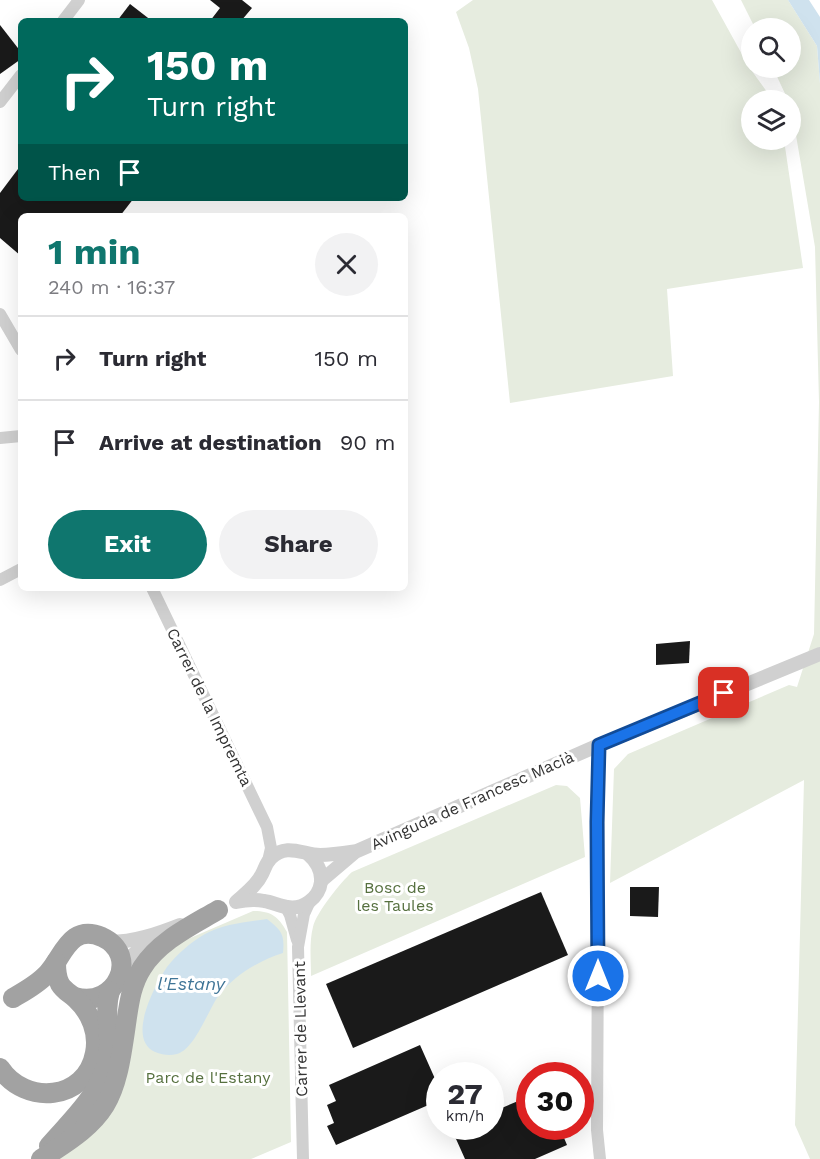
<!DOCTYPE html>
<html lang="en">
<head>
<meta charset="utf-8">
<style>
  body { margin:0; font-family:"Work Sans",sans-serif; background:#f2f2f3; color:#2b2b33; height:100vh; display:flex; flex-direction:column; font-size:22px; white-space:nowrap }
  * { box-sizing:border-box; margin:0 }
  p { font-size:20px; color:#7c7c81 }
  .icon { flex:none; width:33px; height:33px; fill:none; stroke:currentColor; stroke-width:2; stroke-linecap:round; stroke-linejoin:round }
  .map { position:relative; flex:1; overflow:hidden }
  .sheet { position:absolute; left:18px; top:213px; width:390px; height:378px; display:flex; flex-direction:column; background:#fff; border-radius:9px; box-shadow:0 6px 24px #0002 }
  .sheet>* { flex:none }
  .guide { position:absolute; left:18px; top:18px; width:390px; height:183px; border-radius:9px; box-shadow:0 6px 24px #0002; background:#00695c; color:#fff; overflow:hidden }
  .controls { position:absolute; left:741px; top:18px; display:grid; gap:12px }
  .controls a { display:grid; place-items:center; width:60px; height:60px; border-radius:50%; background:#fff; box-shadow:0 6px 24px #0002; font-size:30px }
  .speed { position:absolute; left:426px; top:1062px; display:flex; gap:12px; font-size:30px; font-weight:700; text-align:center }
  .speed>* { display:grid; place-content:center; width:78px; height:78px; border-radius:50%; background:#fff; box-shadow:0 6px 24px #0002; line-height:1 }
  .speed small { font-size:15px; font-weight:400 }
  .speed .limit { border:9px solid #d22; background:#fff; color:#111 }
  .pin { position:absolute; display:grid; place-items:center; width:51px; height:51px; color:#fff; margin:-26px; border-radius:12px; box-shadow:0 3px 9px #0006 }
  .me { position:absolute; width:66px; margin:-33px; rotate:0deg; stroke-linejoin:round; filter:drop-shadow(0 0 4px #0008) }
  .turn { display:flex; align-items:center; gap:21px; height:126px; padding:0 30px; font-size:27px }
  .turn .icon { width:78px; height:78px; stroke-width:2.5 }
  .turn b { display:block; font-size:42px; line-height:51px }
  .then { display:flex; align-items:center; height:57px; padding:0 30px; background:#0003; gap:12px; font-size:22px }
  .round { display:grid; place-items:center; flex:none; width:63px; height:63px; border-radius:32px; background:#f2f2f3 }
  .headline { display:flex; align-items:center; justify-content:space-between; height:102px; padding:0 30px }
  h1 { font-size:36px; font-weight:700; line-height:45px; color:#0f766e }
  .primary-button { display:flex; gap:12px; margin-top:auto; padding:12px 30px }
  .primary-button a { flex:1; height:69px; border-radius:36px; background:#0f766e; color:#fff; font-size:24px; font-weight:700; line-height:69px; text-align:center }
  .primary-button a+a { background:#f2f2f3; color:#2b2b33 }
  ul { padding:0; list-style:none }
  li { display:flex; align-items:center; gap:18px; height:84px; padding:0 30px; border-top:2px solid #e1e1e2 }
  li div { flex:1 }
  li b { display:block; font-size:22px }
  li em { font-style:normal }
  .map>svg:first-child { display:block }
</style>
</head>
<body>
<div class="map">
<svg width="820" height="1159" viewBox="0 0 820 1159">
  <rect width="100%" height="100%" fill="#fff"/>
  <g fill="#e6ecdf">
    <path d="M473,0h239l37,67 24,33h-21v40h32l19,128 -136,21 6,87 -163,27 -32,-314 -9,-41 -13,-36z"/>
    <path d="M741,0h47l29,46 3,38v1075h-10l-15,-34 9,-345 -194,103 4,-114 14,-15 161,-69 8,2 17,-53 5,-232 -4,-155 -25,-147h-2l-15,-32h17v-40h-35z"/>
    <path d="M556,785l11,1 13,12 5,59 -274,119c0,-16 -2,-34 2,-49 3,-14 28,-45 39,-55z"/>
    <path d="M253,911c18,0 25,5 34,21l4,210 -40,17h-201l86,-153 10,-28 16,-21 19,-15z"/>
  </g>
  <g fill="#cfe2ee">
    <path d="M788,0h21l11,17v67l-3,-38z"/>
    <path d="M267,919c14,11 18,15 16,34 -25,8 -48,22 -64,42 -11,15 -24,54 -42,59 -8,2 -14,1 -22,-2 -29,-13 0,-67 12,-85 10,-13 24,-25 38,-33 18,-10 41,-12 62,-15z"/>
  </g>
  <g fill="#1a1a1a">
    <path d="M210,0h32l10,8 -11,13h-31l10,-13z"/>
    <path d="M130,4l22,17h-35z"/>
    <path d="M0,25l21,27v7l-21,15z"/>
    <path d="M21,165v33h113l-14,18h-99v40l-21,-18v-45z"/>
    <path d="M690,641l-1,22 -33,2v-21z"/>
    <path d="M630,887h29l-1,30 -28,-1z"/>
    <path d="M541,892l27,63 -215,93 -27,-64z"/>
    <path d="M420,1045l20,45v10l-104,45 -9,-19 7,-3 -7,-18 9,-4 -7,-16z"/>
    <path d="M530,1096v30h29l8,19 -32,14h-70l-13,-29 7,-4h31v-13z"/>
  </g>
  <g fill="none" stroke-linecap="round" stroke-linejoin="round">
    <g stroke="#d0d0d0" stroke-width="12">
      <path d="M63,21l16,-21"/>
      <path d="M0,102l21,-27"/>
      <path d="M0,314l21,36"/>
      <path d="M0,438l21,-2"/>
      <path d="M0,580l21,-11"/>
      <path d="M152,588l115,239 4,21 -3,13"/>
      <path d="M599,745l-2,385 3,29"/>
      <path d="M286,907l4,8 7,25"/>
      <path d="M303,1159l-5,-212 6,-33 6,-13"/>
    </g>
    <g stroke="#d0d0d0" stroke-width="14">
      <path d="M321,881l33,-28"/>
      <path d="M237,901c9,-8 20,-16 25,-27 3,-6 4,-11 9,-16 15,-15 31,-4 49,-3 12,0 24,-2 37,-4l242,-106 221,-91"/>
      <path d="M236,902c9,-2 19,-3 28,-1 8,1 15,5 23,6 16,3 32,-9 34,-25 1,-12 -5,-21 -13,-28"/>
      <path d="M110,942c24,0 47,-8 70,-17"/>
      <path d="M121,966l17,-16 16,-12"/>
    </g>
    <g stroke="#a2a2a2" stroke-width="20">
      <path d="M13,998c12,-7 25,-14 34,-24 16,-16 22,-51 55,-37 39,18 14,72 -27,60"/>
      <path d="M0,1068c25,38 86,33 95,-15 4,-20 -4,-40 -19,-54 -5,-5 -12,-8 -16,-15 -4,-7 -4,-15 -4,-22"/>
      <path d="M49,1146c25,-29 59,-58 60,-99 1,-21 -5,-35 1,-56"/>
      <path d="M41,1159c68,-42 74,-56 85,-135 3,-20 5,-39 16,-56 17,-27 49,-42 76,-58"/>
    </g>
  </g>
  <g fill="none" stroke-linecap="round" stroke-linejoin="round">
    <defs>
      <path id="route" d="M598,976l-1,-154 2,-77 125,-52"/>
    </defs>
    <use href="#route" stroke="#114b97" stroke-width="15"/>
    <use href="#route" stroke="#1a73e8" stroke-width="10"/>
  </g>
  <g text-anchor="middle" stroke-width="6" stroke-linejoin="round" paint-order="stroke">
    <g font-size="16" fill="#333" stroke="#fff">
      <text transform="translate(210 707) rotate(64)" y="6">Carrer de la Impremta</text>
      <text transform="translate(472 800) rotate(-24)" y="6">Avinguda de Francesc Macià</text>
      <text transform="translate(300 1029) rotate(-91)" y="6">Carrer de Llevant</text>
    </g>
    <g font-size="16" fill="#56703f" stroke="#fff">
      <text x="395" y="893">Bosc de<tspan x="395" dy="18">les Taules</tspan></text>
      <text x="208" y="1083">Parc de l'Estany</text>
    </g>
    <g font-size="18" font-style="italic" fill="#3f7597" stroke="#fff">
      <text x="191" y="990">l'Estany</text>
    </g>
  </g>
</svg>
<div class="controls">
<a><svg class="icon" aria-label="search" viewBox="0 0 24 24"><circle cx="10" cy="10" r="6"/><path d="M15 15l6 6"/></svg></a>
<a><svg class="icon" aria-label="layers" viewBox="0 0 24 24"><path d="M12 4l9 5-9 5-9-5zM3 14l9 5 9-5"/></svg></a>
</div>
<div class="speed"><div>27<small>km/h</small></div><div class="limit">30</div></div>
<div class="pin" style="left:724px;top:693px;background:#d93025"><svg class="icon" aria-label="arrive" viewBox="0 0 24 24"><path d="M6 21V4h12l-3 4 3 4H6"/></svg></div>
<svg class="me" style="left:598px;top:976px" viewBox="-20 -20 40 40"><circle r="17" fill="#1a73e8" stroke="#fff" stroke-width="3"/><path d="M0-11L8 9 0 5-8 9z" fill="#fff"/></svg>
<div class="guide">
<div class="turn"><svg class="icon" aria-label="right" viewBox="0 0 24 24"><path d="M7 20v-9h11M14 6l5 5-5 5"/></svg><div><b>150 m</b>Turn right</div></div>
<div class="then">Then<svg class="icon" aria-label="arrive" viewBox="0 0 24 24"><path d="M6 21V4h12l-3 4 3 4H6"/></svg></div>
</div>
<section class="sheet">
<div class="headline"><div><h1>1 min</h1><p>240 m · 16:37</p></div><a class="round"><svg class="icon" aria-label="close" viewBox="0 0 24 24"><path d="M6 6l12 12M18 6L6 18"/></svg></a></div>
<ul>
<li><svg class="icon" aria-label="right" viewBox="0 0 24 24"><path d="M7 20v-9h11M14 6l5 5-5 5"/></svg><div><b>Turn right</b></div><em>150 m</em></li>
<li><svg class="icon" aria-label="arrive" viewBox="0 0 24 24"><path d="M6 21V4h12l-3 4 3 4H6"/></svg><div><b>Arrive at destination</b></div><em>90 m</em></li>
</ul>
<div class="primary-button"><a>Exit</a><a>Share</a></div>
</section>
</div>
</body>
</html>
